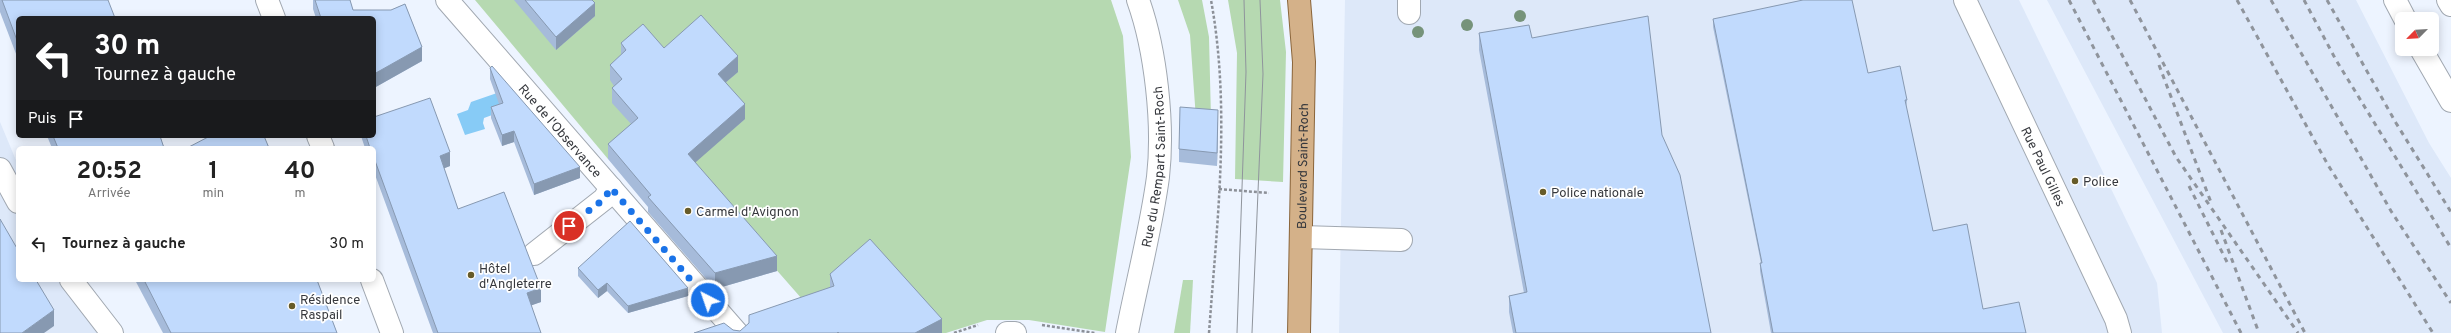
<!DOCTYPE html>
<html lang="fr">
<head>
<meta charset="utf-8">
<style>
  body { margin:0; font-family:Overpass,sans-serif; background:#f2f2f2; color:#222; height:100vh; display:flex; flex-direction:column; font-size:15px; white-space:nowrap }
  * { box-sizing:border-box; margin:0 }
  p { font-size:13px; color:#767676 }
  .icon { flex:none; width:22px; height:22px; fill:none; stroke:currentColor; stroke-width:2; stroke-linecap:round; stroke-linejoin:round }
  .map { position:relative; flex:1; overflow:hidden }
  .drawer { position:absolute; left:16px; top:146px; width:360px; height:136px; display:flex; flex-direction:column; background:#fff; border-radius:6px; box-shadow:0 2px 10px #0003 }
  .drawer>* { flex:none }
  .hud { position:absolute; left:16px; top:16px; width:360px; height:122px; border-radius:6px; box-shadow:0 2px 10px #0003; background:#202124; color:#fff; overflow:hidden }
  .needle { width:26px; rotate:246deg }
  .tools { position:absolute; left:2395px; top:12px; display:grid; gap:8px }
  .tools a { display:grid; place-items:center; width:44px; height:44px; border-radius:6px; background:#fff; box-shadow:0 2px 10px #0003; font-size:20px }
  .pin { position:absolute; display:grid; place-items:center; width:34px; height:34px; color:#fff; margin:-17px; border:2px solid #fff; border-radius:50%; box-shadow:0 1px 4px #0007 }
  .me { position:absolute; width:44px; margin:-22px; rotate:319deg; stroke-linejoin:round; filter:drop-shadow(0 0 3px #0008) }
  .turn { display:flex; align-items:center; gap:14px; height:84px; padding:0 12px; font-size:18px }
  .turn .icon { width:52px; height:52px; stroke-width:2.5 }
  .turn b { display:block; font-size:28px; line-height:34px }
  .then { display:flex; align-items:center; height:38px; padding:0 12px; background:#0003; gap:8px; font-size:15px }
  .eta { display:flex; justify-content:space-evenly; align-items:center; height:68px; text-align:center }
  .eta b { font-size:24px; font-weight:700; line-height:28px }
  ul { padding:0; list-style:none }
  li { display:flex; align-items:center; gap:12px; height:60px; padding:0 12px }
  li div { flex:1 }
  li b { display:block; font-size:15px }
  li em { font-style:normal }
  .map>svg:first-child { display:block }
</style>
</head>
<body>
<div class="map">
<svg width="2451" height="333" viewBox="0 0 2451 333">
  <rect width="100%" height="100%" fill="#edf4ff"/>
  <g fill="#dde8f9">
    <path d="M1345,0h674l138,283 5,50h-823z"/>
    <path d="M2047,0h309l73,143 22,35v155h-228z"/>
    <path d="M0,122l18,43v115h59l27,53h-104z"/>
  </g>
  <g fill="#b6d9b1">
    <path d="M475,0h636l12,36 8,121 -26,175 -76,-12h-42l-41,13h-86l-51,-26 -121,-138 30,-80 20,-18 -116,23 16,39 -30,26z"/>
    <path d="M1178,0h24l7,37 2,82h-15l-6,-84z"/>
    <path d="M1228,0h52l6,52 -3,130 -48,-3 2,-126z"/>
    <path d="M1183,280h10l-3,53h-16z"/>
  </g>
  <path fill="#87cbf6" d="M497,93l6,18 -19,7 -1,5 2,6 -20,6 -8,-21 11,-4 3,-8z"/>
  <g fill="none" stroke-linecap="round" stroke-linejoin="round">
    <defs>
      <g id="minor">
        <path d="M267,0l7,18"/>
        <path id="s1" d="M447,0l290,333"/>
        <path id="s2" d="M1965,0l151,319 4,14"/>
        <path d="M2395,0l10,19"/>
        <path d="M2448,0l3,5"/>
        <path d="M1409,13v-13"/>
        <path d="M2421,49l30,52"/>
        <path d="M318,136l5,12"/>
        <path d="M0,169l18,33"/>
        <path d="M1302,237l99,3"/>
        <path d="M534,254l70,-55 7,-11"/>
        <path d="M71,280l41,53"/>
        <path d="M372,280l20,53"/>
        <path d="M1007,333h8"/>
        <path id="s3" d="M1127,333c10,-51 24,-104 31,-156 6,-52 -2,-127 -20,-177"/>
      </g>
      <g id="major">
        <path id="s4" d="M1299,333l5,-271 -5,-62"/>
      </g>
    </defs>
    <use href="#minor" stroke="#a1a8b1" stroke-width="24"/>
    <use href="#major" stroke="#8a653b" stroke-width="24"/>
    <g stroke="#8c9098" stroke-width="2.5" stroke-dasharray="3 2" stroke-linecap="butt">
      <path d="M1219,189l50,4"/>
      <path d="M1042,325l53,8"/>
      <path d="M954,333l24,-8"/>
      <path d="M1209,333c8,-111 22,-223 2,-333"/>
    </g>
    <use href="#minor" stroke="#fff" stroke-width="22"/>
    <use href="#major" stroke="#d4b189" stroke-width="22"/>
    <g stroke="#8f949c" stroke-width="1">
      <path d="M1237,333l9,-261 -2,-72"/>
      <path d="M1252,333l11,-259 -3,-74"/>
    </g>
    <g stroke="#8f949c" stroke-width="3" stroke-dasharray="5 5" stroke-linecap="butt">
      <path d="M2069,0l172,333"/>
      <path d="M2093,0l83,157 122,176"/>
      <path d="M2130,0l175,333"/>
      <path d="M2237,0l91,165 105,168"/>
      <path d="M2271,0l120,211 60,92"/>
      <path d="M2304,0l32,60 115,188"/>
      <path d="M2327,0l69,123 55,89"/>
      <path d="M2159,65l53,140"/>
      <path d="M2189,186l40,80"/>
      <path d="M2221,230l38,103"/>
    </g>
  </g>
  <g fill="#76937a">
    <circle cx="1520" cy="16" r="6"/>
    <circle cx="1467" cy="25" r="6"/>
    <circle cx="1418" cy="32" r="6"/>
  </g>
  <g fill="#a6bbda">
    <path d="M0,0h108l-90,18v41l-18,-47z"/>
    <path d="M313,0h37l3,10h38l14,-6 17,43v14l-48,27v-70h-58l-3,-9z"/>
    <path d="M514,0h78l3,16 -39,34z"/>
    <path d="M1713,19l155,54 39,27 -1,8 27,123 50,78 43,24h-255l-11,-62v-8h1l-48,-236z"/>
    <path d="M1479,33l53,5 130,97 49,198h-198l-4,-21v-16l15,-3 -45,-243z"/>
    <path d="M621,43l43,5 74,24 -12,10 19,37 -50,43 82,109 -62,18 -67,-77v-5l-40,-48v-15l23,-20 -19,-21v-15l2,-2 -4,-6v-15l11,-10z"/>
    <path d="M490,68l90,110 -46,17 -20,-53 -12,4 -11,-28v-11l8,-3 -9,-25z"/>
    <path d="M1218,122l-1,44 -38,-4v-13z"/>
    <path d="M47,136h113l4,12h-112z"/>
    <path d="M361,136h13l76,30 -6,2 14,41 83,93 -10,3 10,28h-108l-59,-161v-24h-9z"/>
    <path d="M578,268l110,28 -60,17 -21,-22 -9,7 -20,-22z"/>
    <path d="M830,274l112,59h-248l39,-3 7,1 90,-44z"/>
    <path d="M135,280h182l20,53h-174z"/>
  </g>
  <g fill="#8799b1">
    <path d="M595,3v13l-39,34v-13z"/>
    <path d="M422,47v14l-48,27v-14z"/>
    <path d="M738,56v16l-20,17v-15z"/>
    <path d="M745,104v15l-57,50v-15z"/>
    <path d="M1218,110v12l-1,44v-13z"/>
    <path d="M514,131v11l-12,4v-11z"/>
    <path d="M450,152v14l-10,4v-14z"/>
    <path d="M580,167v11l-46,17v-11z"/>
    <path d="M777,256v15l-62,18v-16z"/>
    <path d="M607,283v8l-9,7v-8z"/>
    <path d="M541,288v14l-14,5v-14z"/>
    <path d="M688,288v8l-60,17v-7z"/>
    <path d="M54,310v16l-10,7h-22z"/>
    <path d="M942,319v14h-27z"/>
  </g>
  <g fill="#c1dafd" stroke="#8799b1">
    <path d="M2,0h106l7,18h-97v25z"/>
    <path d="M315,0h35l3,10h38l14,-6 17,43 -48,27v-56h-53z"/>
    <path d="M525,0h67l3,3 -39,34z"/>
    <path d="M1803,0h49l16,73 32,-7 7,34h-2l28,131 34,-7 16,85 36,-7 7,31h-253l-13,-70h2l-49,-244z"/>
    <path d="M701,15l37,41 -20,18 27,30 -57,50 89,102 -62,17 -67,-76 3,-2 -43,-51 30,-26 -26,-30 10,-9 -12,-14 16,-15 -5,-7 22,-19 21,24z"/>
    <path d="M1648,16l14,119 18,40 31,158h-195l-7,-37 18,-4 -48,-259 50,-8 3,13z"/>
    <path d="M492,66l88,101 -46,17 -20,-53 -12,4 -11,-28 12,-4 -13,-35z"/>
    <path d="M430,98l20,54 -10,4 18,53 46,-17 37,96 -14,5 14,40h-103l-64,-175v-10h-4l-4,-12h8v-19z"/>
    <path d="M1180,107l38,3 -1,43 -38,-4z"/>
    <path d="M53,136h107l4,12h-106z"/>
    <path d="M210,136h54l5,12h-82z"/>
    <path d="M0,219l18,31v30h18l18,30 -32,23h-22z"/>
    <path d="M630,221l58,67 -60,18 -21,-23 -9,7 -20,-22z"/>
    <path d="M870,239l72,80 -27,14h-76l-1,-1 -1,1h-143l30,-10 9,7 7,1 9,-8v-8l85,-29 -4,-12z"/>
    <path d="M144,280h173l20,53h-166z"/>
  </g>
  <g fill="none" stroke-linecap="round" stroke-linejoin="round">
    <path stroke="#1a73e8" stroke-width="7" stroke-dasharray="0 12.6" d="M569,226l35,-27 7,-11 97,112"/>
  </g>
  <g fill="#675b28" stroke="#fff" stroke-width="1.5">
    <circle cx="2075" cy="181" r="4"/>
    <circle cx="1543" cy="192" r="4"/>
    <circle cx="688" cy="211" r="4"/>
    <circle cx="471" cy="275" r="4"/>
    <circle cx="292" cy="306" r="4"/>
  </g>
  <g text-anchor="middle" stroke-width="3.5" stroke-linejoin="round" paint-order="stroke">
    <g font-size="13" fill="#36383d" stroke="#fff">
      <text dy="5" stroke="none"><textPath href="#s1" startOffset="173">Rue de l'Observance</textPath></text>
      <text dy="5" stroke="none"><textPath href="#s3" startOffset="169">Rue du Rempart Saint-Roch</textPath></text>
      <text dy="5" stroke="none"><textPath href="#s4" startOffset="167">Boulevard Saint-Roch</textPath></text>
      <text dy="5" stroke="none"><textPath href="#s2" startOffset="184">Rue Paul Gilles</textPath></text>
    </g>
    <g font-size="13" fill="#36383d" stroke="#fff" text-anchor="start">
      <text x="2083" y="186">Police</text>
      <text x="1551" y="197">Police nationale</text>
      <text x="696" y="216">Carmel d'Avignon</text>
      <text x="479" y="273">Hôtel<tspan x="479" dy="15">d'Angleterre</tspan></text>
      <text x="300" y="304">Résidence<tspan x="300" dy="15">Raspail</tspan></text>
    </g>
  </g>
</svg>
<div class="tools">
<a><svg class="needle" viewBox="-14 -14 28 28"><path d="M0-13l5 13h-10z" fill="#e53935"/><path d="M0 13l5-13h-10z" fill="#767676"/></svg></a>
</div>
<div class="pin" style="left:569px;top:226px;background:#d93025"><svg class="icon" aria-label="arrive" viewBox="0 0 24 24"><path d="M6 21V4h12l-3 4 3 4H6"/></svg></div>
<svg class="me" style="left:708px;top:300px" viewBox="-20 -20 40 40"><circle r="17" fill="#1a73e8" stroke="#fff" stroke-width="3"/><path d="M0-11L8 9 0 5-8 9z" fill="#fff"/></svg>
<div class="hud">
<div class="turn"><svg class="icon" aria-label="left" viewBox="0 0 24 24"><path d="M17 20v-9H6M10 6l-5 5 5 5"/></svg><div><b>30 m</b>Tournez à gauche</div></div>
<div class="then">Puis<svg class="icon" aria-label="arrive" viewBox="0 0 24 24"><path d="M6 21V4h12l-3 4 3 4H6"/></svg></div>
</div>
<section class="drawer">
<div class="eta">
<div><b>20:52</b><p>Arrivée</p></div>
<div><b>1</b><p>min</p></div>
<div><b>40</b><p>m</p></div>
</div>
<ul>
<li><svg class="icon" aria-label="left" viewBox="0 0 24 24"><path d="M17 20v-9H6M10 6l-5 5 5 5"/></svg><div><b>Tournez à gauche</b></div><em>30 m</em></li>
</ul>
</section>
</div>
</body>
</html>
